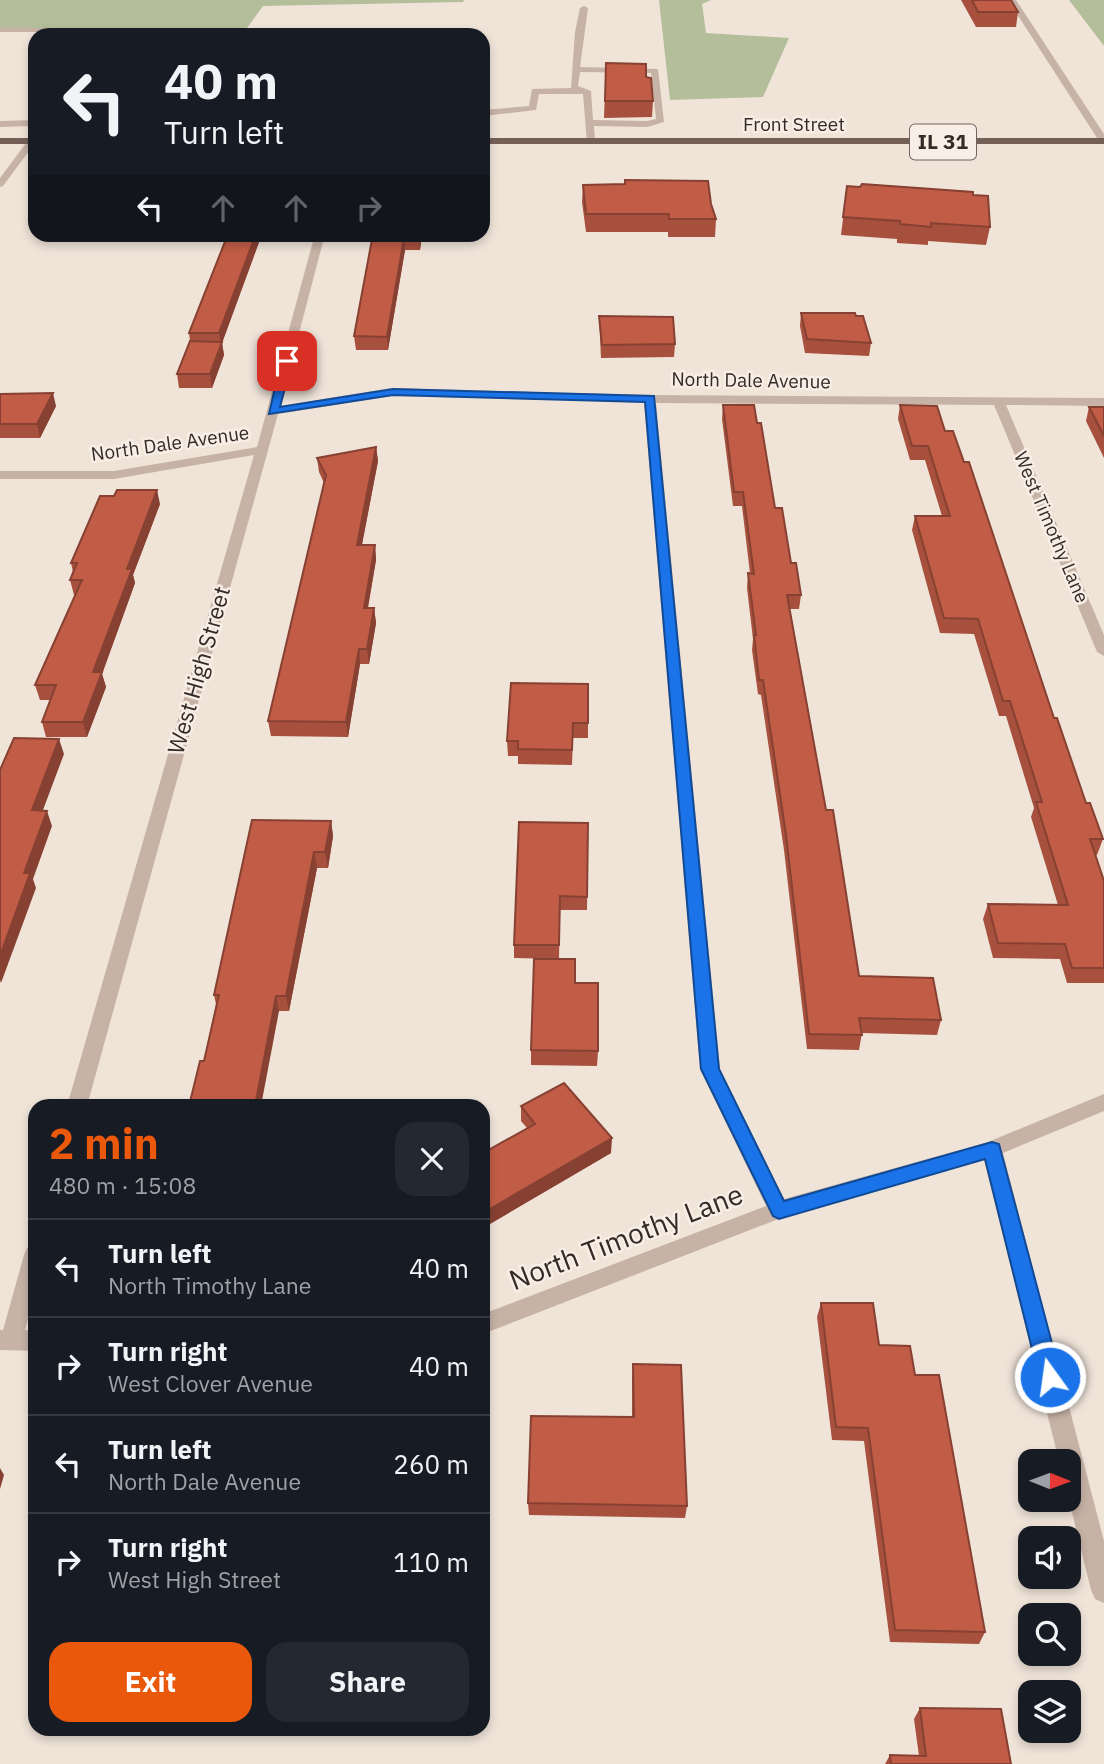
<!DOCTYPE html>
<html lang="en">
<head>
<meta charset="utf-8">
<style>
  body { margin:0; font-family:"IBM Plex Sans",sans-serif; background:#242831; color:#f1f3f6; height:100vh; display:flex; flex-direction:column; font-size:26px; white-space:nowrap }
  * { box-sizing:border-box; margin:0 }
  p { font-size:23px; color:#9ea1a6 }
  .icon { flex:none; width:38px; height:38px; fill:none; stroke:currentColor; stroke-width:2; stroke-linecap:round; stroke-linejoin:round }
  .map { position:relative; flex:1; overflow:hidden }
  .side { position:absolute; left:28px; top:1099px; width:462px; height:637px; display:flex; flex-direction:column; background:#171b24; border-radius:21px; box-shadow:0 4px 10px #0003 }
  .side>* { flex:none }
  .hud { position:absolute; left:28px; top:28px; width:462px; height:214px; border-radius:21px; box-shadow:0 4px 10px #0003; background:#171b24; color:#f1f3f6; overflow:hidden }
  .needle { width:46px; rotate:91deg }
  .controls { position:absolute; left:1018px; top:1449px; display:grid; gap:14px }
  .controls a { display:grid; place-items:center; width:63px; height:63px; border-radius:14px; background:#171b24; box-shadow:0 4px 10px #0003; font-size:35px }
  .pin { position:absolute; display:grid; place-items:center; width:60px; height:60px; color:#fff; margin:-30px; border-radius:14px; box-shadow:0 4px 10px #0006 }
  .me { position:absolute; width:77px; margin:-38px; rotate:346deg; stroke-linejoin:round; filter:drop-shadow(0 0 5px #0008) }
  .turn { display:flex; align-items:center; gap:24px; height:147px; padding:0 21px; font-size:32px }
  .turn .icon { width:91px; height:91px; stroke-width:2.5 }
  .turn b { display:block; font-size:49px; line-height:60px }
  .lanes { display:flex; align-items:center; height:66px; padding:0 21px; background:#0003; justify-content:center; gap:35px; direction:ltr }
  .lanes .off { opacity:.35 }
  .round { display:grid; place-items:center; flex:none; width:74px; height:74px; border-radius:21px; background:#242831 }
  .headline { display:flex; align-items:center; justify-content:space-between; height:119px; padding:0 21px }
  h1 { font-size:42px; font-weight:800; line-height:52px; color:#ea580c }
  .action { display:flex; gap:14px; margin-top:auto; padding:14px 21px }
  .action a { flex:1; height:80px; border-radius:21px; background:#ea580c; color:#fff; font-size:28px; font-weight:800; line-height:80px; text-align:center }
  .action a+a { background:#242831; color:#f1f3f6 }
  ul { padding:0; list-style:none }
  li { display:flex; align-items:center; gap:21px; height:98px; padding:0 21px; border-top:2px solid #363941 }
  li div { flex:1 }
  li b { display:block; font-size:26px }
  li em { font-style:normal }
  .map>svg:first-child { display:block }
</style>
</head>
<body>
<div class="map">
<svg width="1104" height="1764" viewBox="0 0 1104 1764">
  <rect width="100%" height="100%" fill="#f0e4d9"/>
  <g fill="#b4be9a">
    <path d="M0,0h464l-1,2 -200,4 -16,22h-247z"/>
    <path d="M659,0h52l-9,4 4,29 83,5 -26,59 -93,3z"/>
    <path d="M1069,0h35v46z"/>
  </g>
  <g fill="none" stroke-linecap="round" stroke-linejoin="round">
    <g fill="#c7b3a6" fill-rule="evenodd">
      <path d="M1008,0h8l88,134v10l-5,-3z"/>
      <path d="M584,6l4,2 -8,59 78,2 6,53 -17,5 -53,-1 1,15 -8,2 -4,-49h-44l-3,16 -53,6v-6l46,-4 3,-17 39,-1 4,-56 5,-24zM580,72l71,1 5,46 -9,2 -54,-1 -2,-29 -13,-5z"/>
      <path d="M0,28h100l4,2 -3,5h-8l2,-3h-95z"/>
      <path d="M33,120v6l-33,1v-6z"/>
      <path d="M29,139h6v4l-32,43 -3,1v-9z"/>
    </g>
    <g fill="#c7b3a6" fill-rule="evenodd">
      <path d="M315,234h10l-45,172 112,-18 258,7 454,3v8l-98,-1 98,230v21l-7,-4 -103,-247 -338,-2 64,666 64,130 204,-57 116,-48v17l-101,42 101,388v62l-9,-4 -4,-9 -22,-90v-39h-10l-75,-301 -203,58 -298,116v-20l283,-108 -66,-137 -56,-667 -252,-6 -114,18 -191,692h-20l187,-651 -140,24h-114v-8h114l143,-24z"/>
      <path d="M35,1245v49l-10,36 10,1v20l-35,-1v-20h3l21,-75 3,-7z"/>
    </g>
    <g fill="#756058" fill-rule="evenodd">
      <rect x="0" y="138" width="35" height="6"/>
      <rect x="483" y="138" width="621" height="6"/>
    </g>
  </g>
  <g fill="#a6503d">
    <path d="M961,0h50l7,12 -2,15h-40z"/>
    <path d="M606,63l40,14 7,24 -1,16 -48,1z"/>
    <path d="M583,185l128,19 5,15 -1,18h-47v-5h-82l-4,-30z"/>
    <path d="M847,186l126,9 17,32 -4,18 -58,-4v4l-31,-2v-4l-56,-4z"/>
    <path d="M228,234h34l-40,109 2,12 -12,33h-33l-2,-14 13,-33 -1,-8z"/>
    <path d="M373,234h49l-2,16h-15l-17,100h-32l-2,-14z"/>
    <path d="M801,313l55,3 15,27 -2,13 -64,-3 -5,-27z"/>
    <path d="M599,316l76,28 -1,13 -73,1z"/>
    <path d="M0,394l56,12 -16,32h-40z"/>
    <path d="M723,405l34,18 18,85 26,87 -2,14h-9l36,201 33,166 82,44 -4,15 -75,-2 -3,17 -52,-1 -23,-199 -23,-155 -3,-1 -6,-44 1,-11 -6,-51 1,-15h2l-8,-67h-9l-11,-87z"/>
    <path d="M900,405l45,26 141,372 17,36 -6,16h-2l9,26v102h-37l-7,-24 -67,-1 -10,-39 5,-15 70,1 -27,-88 3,-9 -28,-92h-7l-25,-82 -34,-1 -28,-103 3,-14h27l-17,-56h-15l-12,-41z"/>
    <path d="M1089,407h15v51l-18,-37z"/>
    <path d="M376,447l2,14 -16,84h13l1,15 -8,48h6l2,15 -7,41h-9l-12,73 -77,-1 -3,-15 56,-238 -5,-11 -2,-14z"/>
    <path d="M160,504l-27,71 2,8 -33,91 4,13 -19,50h-41l-4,-15 8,-22h-10l-5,-15 40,-90h-1l-4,-15 3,-8 -2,-9z"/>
    <path d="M588,684v54h-15l-1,27 -54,-1v-8h-10l-1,-15z"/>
    <path d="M331,821l2,15 -5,32h-11l-28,143h-10l-75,50 12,-57 -2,-9z"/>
    <path d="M588,823l-1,87h-27l-1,49 -45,-1v-13z"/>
    <path d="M575,983l23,68 -1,15 -66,-1v-15z"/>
    <path d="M521,1106l90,47 -128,75v-75l44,-25 -6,-7z"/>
    <path d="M821,1303l58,42 36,30 70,257 -6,12 -89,-2 -26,-201 -32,-1 -15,-123z"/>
    <path d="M633,1364l54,142 -2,12 -156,-3 -1,-12 104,-86v-39z"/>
    <path d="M920,1708l91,56h-126l5,-9 29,1 -5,-37z"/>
  </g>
  <g fill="#874132">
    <path d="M256,234h6l-40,109 2,12 -12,33 -2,-14 11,-29 -2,-12z"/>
    <path d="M420,234h2l-2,16 -1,-13z"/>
    <path d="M404,238l1,12 -17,100 -1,-13z"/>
    <path d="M53,393l3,13 -16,32 -3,-14z"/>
    <path d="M376,447l2,14 -19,98 -2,-14z"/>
    <path d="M157,490l3,14 -27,71 2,8 -33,91 4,13 -19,50 -4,-15 10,-50 34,-103z"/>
    <path d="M375,545l1,15 -11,63 -1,-15z"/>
    <path d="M374,608l2,15 -7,41 -2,-15z"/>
    <path d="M359,649l1,15 -12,73 -2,-15z"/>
    <path d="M59,739l5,15 -27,72 -5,-16z"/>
    <path d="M47,811l5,15 -19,53 3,9 -35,95 -1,-3v-24l24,-83z"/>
    <path d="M331,821l2,15 -5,32 -3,-16z"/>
    <path d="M314,852l3,16 -28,143 -3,-15z"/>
    <path d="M276,996l3,15 -18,95h-6z"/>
    <path d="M612,1138l-1,15 -128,75v-15z"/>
    <path d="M0,1468l4,7 -4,14z"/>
  </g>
  <g fill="#c15d47" stroke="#874132" stroke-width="2">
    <path d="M972,0h39l7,12h-40z"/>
    <path d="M606,63l40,1v13l5,1 2,23h-48z"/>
    <path d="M625,180l83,1 3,23 5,15h-47v-5h-83l-3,-29 42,-1z"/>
    <path d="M862,184l111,8v3l15,1 2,31 -59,-4v4l-31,-3v-3l-57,-4 4,-31 13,1z"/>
    <path d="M228,234h28l-37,99h-30z"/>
    <path d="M373,234h47l-1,3 -15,1 -17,99 -33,-1z"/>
    <path d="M801,313h54l1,3h7l8,27 -64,-4z"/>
    <path d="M599,316l74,1 2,27 -73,1z"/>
    <path d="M190,341l32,1 -12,32h-33z"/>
    <path d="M53,393l-16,31h-37v-30z"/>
    <path d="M723,405h31l3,18h4l14,85h7l9,55h5l5,32h-14l39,215h7l26,166 74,2 8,42 -82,-2 3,17 -53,-1 -23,-199 -23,-155h-4l-5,-45h2l-8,-62 6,1 -11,-82h-9z"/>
    <path d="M900,405l37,1 8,25h8l11,31h5l85,256h3l29,85h4l13,36h-13l14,42v87h-32l-7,-24 -67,-1 -10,-39 80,1 -32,-103h6l-32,-101h-7l-25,-82 -34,-1 -29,-102h35l-22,-70h-16z"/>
    <path d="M1089,407h15v29z"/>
    <path d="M376,447l-19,98h18l-11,63h10l-7,41h-8l-13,73 -78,-1 58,-246 -9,-17z"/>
    <path d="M117,490h40l-30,79h5l-39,103h9l-19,50h-41l14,-37h-21l47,-105h-12l7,-17h-6l29,-67h14z"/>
    <path d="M511,683l77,1v39h-15l-1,27 -54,-1v-8h-11z"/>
    <path d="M14,738l45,1 -27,71 15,1 -23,62h6l-30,83v-186z"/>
    <path d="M252,820l79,1 -6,31h-11l-28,144h-10l-21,110h-66l11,-45h4l15,-66h-5z"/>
    <path d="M519,822l69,1 -1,74 -27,-1 -1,49h-45z"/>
    <path d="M534,959h41v24h23v68l-67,-1z"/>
    <path d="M564,1083l48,55 -129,75v-60l52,-29 -14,-18z"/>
    <path d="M821,1303h52l6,42 31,1 5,29h24l46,257 -90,-2 -27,-202 -32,-1z"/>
    <path d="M633,1364l48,1 6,141 -159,-3 3,-87 103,1z"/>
    <path d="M920,1708l81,1 10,55h-120l-1,-9 36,1z"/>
  </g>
  <path fill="#1a73e8" stroke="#114b97" stroke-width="2" d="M287,358l5,3 -12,46 113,-18 261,7 65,673 65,132 208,-59 7,2 62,233 -4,7 -7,3 -7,-3 -4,-7 -54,-218 -206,60 -6,-3 -72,-147 -56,-667 -252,-7 -124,19 12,-53z"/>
  <g text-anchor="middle" stroke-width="5" stroke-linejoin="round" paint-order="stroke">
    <g font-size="19" fill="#342a27" stroke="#f8eee5">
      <text x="794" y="131">Front Street</text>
      <text transform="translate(751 380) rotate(1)" y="7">North Dale Avenue</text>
      <text transform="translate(170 443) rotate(-8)" y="7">North Dale Avenue</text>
      <text transform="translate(1052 527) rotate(67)" y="7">West Timothy Lane</text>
    </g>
    <rect fill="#f8eee5" stroke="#6f6560" stroke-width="2" x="910" y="124.5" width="66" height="35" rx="5"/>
    <g font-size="21" font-weight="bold" fill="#342a27">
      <text x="943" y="149">IL 31</text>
    </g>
    <g font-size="23" fill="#342a27" stroke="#f8eee5">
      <text transform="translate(199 670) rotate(-74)" y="8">West High Street</text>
    </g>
    <g font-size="28" fill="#342a27" stroke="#f8eee5">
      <text transform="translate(626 1237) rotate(-21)" y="10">North Timothy Lane</text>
    </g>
  </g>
</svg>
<div class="controls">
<a><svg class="needle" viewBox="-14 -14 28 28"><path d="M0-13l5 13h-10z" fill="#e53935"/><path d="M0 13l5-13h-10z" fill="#9ea1a6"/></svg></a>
<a><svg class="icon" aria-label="sound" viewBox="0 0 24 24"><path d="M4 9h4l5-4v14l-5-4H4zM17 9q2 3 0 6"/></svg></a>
<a><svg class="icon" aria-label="search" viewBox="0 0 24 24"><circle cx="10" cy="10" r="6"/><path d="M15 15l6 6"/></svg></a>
<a><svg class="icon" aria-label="layers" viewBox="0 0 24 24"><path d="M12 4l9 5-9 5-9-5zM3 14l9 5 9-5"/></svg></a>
</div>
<div class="pin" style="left:287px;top:361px;background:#d93025"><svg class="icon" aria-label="arrive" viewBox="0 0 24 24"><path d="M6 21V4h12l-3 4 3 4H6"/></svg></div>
<svg class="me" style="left:1050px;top:1377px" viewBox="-20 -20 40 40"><circle r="17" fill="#1a73e8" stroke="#fff" stroke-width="3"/><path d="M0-11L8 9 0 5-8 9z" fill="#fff"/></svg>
<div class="hud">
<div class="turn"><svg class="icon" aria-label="left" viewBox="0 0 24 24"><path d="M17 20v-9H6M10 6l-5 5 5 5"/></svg><div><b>40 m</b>Turn left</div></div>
<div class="lanes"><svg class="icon" aria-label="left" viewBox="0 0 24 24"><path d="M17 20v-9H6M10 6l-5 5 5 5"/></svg><svg class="icon off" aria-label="ahead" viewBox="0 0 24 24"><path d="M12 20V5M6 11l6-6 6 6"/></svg><svg class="icon off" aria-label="ahead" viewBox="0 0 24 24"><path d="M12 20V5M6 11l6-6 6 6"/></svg><svg class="icon off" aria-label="right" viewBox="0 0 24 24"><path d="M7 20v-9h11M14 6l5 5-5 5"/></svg></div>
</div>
<section class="side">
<div class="headline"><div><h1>2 min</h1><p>480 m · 15:08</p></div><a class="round"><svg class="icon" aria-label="close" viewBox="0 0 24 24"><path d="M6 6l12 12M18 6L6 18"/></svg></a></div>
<ul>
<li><svg class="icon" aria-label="left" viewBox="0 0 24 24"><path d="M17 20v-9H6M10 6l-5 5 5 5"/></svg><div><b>Turn left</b><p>North Timothy Lane</p></div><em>40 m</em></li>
<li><svg class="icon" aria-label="right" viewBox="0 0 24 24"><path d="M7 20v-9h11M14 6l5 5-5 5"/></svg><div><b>Turn right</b><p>West Clover Avenue</p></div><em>40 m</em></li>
<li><svg class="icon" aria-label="left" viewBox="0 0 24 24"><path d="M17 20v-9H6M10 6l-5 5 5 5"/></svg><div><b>Turn left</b><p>North Dale Avenue</p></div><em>260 m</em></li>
<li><svg class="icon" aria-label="right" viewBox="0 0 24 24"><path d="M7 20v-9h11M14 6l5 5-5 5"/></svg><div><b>Turn right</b><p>West High Street</p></div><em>110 m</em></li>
</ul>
<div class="action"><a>Exit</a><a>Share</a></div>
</section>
</div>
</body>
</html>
